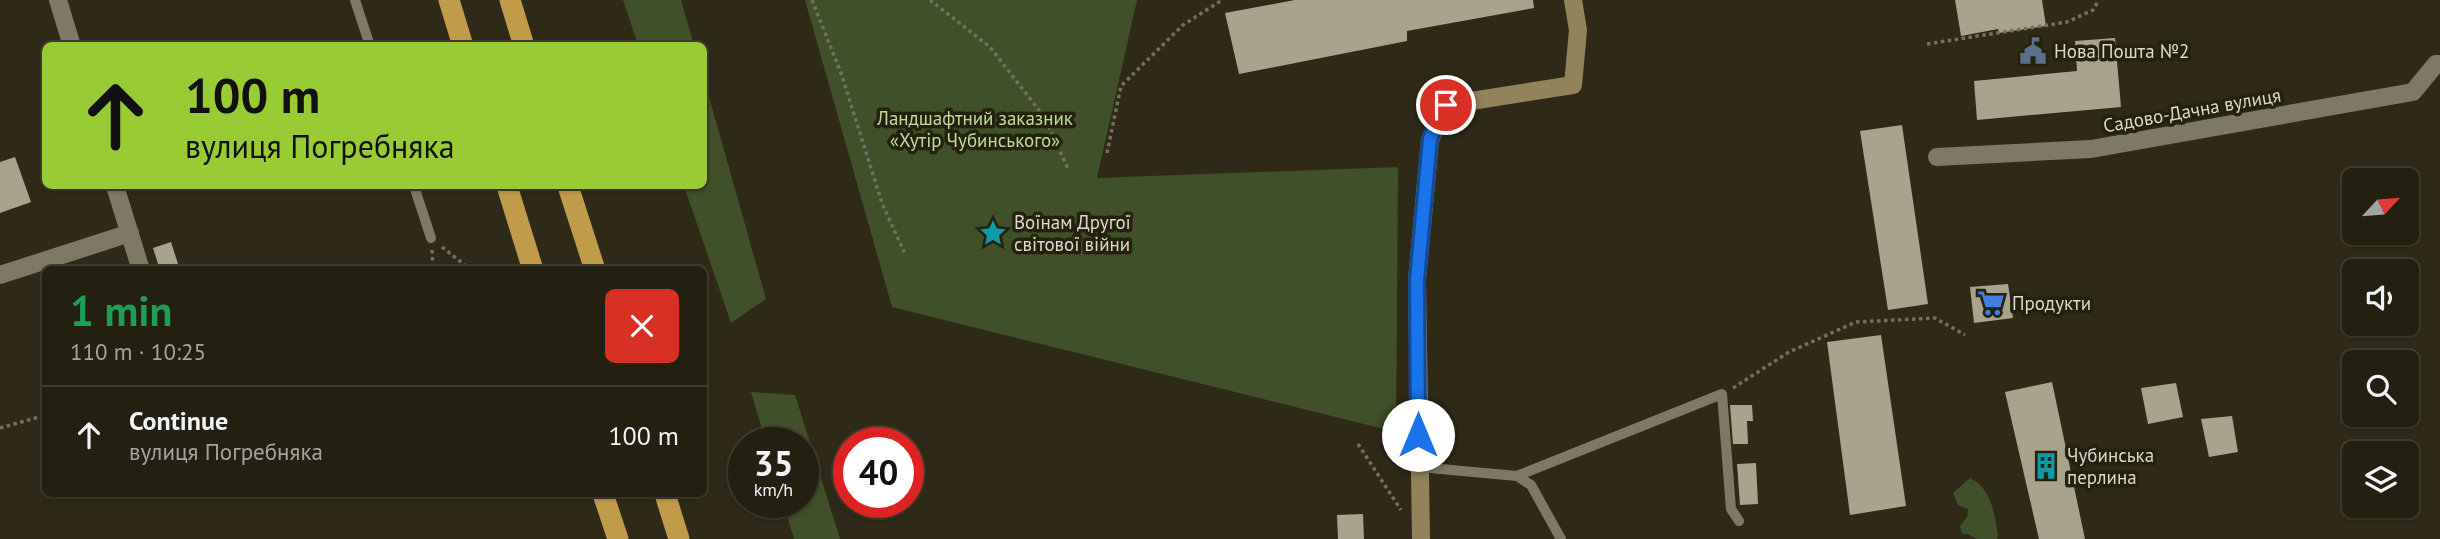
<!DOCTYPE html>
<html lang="en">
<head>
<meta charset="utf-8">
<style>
  body { margin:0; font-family:"PT Sans",sans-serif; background:#2b281b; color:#f1f3f6; height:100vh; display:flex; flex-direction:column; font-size:26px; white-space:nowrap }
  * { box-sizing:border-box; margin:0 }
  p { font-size:23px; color:#a3a39f }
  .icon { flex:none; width:38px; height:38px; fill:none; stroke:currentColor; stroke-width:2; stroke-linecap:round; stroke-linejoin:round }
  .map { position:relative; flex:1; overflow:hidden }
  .side { position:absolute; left:42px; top:266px; width:665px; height:231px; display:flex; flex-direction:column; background:#232012; border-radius:10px; box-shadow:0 2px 5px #0004,0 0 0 2px #403e32 }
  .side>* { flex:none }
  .guide { position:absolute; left:42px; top:42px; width:665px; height:147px; border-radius:10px; box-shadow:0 2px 5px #0004,0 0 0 2px #403e32; background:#99cb35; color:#111; overflow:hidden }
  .needle { width:46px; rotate:64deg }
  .fabs { position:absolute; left:2342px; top:168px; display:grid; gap:14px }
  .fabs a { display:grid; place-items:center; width:77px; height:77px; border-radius:10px; background:#232012; box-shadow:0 2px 5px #0004,0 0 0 2px #403e32; font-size:35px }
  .speed { position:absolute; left:728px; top:427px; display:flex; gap:14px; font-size:35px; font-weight:700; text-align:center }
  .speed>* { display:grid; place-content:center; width:91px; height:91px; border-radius:50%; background:#232012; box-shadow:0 2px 5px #0004,0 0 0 2px #403e32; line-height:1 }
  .speed small { font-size:18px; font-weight:400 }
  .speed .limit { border:10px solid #d22; background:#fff; color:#111 }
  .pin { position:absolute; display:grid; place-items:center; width:60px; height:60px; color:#fff; margin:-30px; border:4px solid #fff; border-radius:50%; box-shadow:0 2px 7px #0007 }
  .me { position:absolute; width:77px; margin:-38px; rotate:0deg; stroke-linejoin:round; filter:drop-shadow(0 0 5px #0008) }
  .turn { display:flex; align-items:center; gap:24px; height:147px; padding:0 28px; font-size:32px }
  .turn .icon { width:91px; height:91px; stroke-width:2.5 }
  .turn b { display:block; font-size:49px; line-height:60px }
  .round { display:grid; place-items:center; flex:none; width:74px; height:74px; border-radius:10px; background:#2b281b }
  .head { display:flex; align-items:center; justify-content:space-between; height:119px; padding:0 28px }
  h1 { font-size:42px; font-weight:700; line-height:52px; color:#1e9e55 }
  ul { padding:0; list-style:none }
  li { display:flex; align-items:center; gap:21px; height:98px; padding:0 28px; border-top:2px solid #403e32 }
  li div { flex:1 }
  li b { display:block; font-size:26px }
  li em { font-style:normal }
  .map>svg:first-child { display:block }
</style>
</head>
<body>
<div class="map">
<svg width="2440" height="539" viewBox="0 0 2440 539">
  <rect width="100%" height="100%" fill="#2f2a18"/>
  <g fill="#405029">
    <path d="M623,0h58l13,45h-56z"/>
    <path d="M805,0h332l-40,178 301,-11 -2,265 -504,-125z"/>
    <path d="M704,79l62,220 -35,24 -47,-137h20z"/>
    <path d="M751,392l44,3 45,144h-46l-11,-37h20v-59h-37z"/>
    <path d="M1970,478c21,9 25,37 28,58l-1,3h-20l-9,-5h-6l-2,-8 7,-9 1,-8 -10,-4 -5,-12z"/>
  </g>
  <g fill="#a8a38d">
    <path d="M1295,0h238l1,8 -127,23v10l-168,33 -14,-61z"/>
    <path d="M1955,0h87l4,26 -47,7 -1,-4 -37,7z"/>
    <path d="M2115,38l6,69 -144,13 -3,-39 103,-10 -2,-30z"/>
    <path d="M1902,125l26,179 -40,6 -28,-179z"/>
    <path d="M15,157l16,45 -31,11v-51z"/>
    <path d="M171,242l9,28h-20l-7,-22z"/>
    <path d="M2008,284l5,34 -39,5 -4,-36z"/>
    <path d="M1881,335l25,171 -56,9 -23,-173z"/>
    <path d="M2052,382l33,157h-46l-34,-147z"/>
    <path d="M2176,383l7,34 -35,7 -7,-36z"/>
    <path d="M1730,405h22l1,16h-6l1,23h-15z"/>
    <path d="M2232,416l6,36 -29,5 -8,-38z"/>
    <path d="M1756,463l2,41 -18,1 -3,-41z"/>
    <path d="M1363,514l1,25h-26l-1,-24z"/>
  </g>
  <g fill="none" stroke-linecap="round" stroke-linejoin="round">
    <g stroke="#746f60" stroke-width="3.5" stroke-dasharray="3.5 3.5" stroke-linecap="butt">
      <path d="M812,0l29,73 41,130 22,49"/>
      <path d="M930,0l60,47 55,71 23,51"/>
      <path d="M1927,44l140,-22 26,-12 6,-10"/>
      <path d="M1107,153l14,-67 62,-61 39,-25"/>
      <path d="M442,247l29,23"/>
      <path d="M432,250l1,20"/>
      <path d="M1733,388l56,-36 67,-30 79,-4 30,17"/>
      <path d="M0,428l46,-13"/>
      <path d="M1358,444l43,66"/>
    </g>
    <g stroke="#7e7964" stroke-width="10">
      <path d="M355,0l15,46"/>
      <path d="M414,186l17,52"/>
      <path d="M1419,467l98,9 205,-82 9,115 8,12"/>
      <path d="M1517,476l14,9 30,54"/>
    </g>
    <g stroke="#7e7964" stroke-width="18">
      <path d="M58,0l14,46"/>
      <path d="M1937,157l154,-8 322,-57 23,-28h4"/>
      <path d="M115,186l26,84"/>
      <path d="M0,275l130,-42"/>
    </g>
    <path stroke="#92835c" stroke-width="18" d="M1421,539l-4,-259 13,-140 16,-35 127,-20 5,-55 -5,-30"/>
    <g stroke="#bf9b4a" stroke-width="21">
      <path d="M449,0l14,46"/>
      <path d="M510,0l14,46"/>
      <path d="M507,186l26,84"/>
      <path d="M568,186l27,84"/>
      <path d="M603,494l15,45"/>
      <path d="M665,494l14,45"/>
    </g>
  </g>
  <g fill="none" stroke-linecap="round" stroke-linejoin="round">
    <defs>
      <path id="route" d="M1418,435l-1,-155 13,-141 16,-34"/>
    </defs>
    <use href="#route" stroke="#114b97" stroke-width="18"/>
    <use href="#route" stroke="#1a73e8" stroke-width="12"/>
  </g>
  <defs>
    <symbol id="civic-bare" viewBox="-9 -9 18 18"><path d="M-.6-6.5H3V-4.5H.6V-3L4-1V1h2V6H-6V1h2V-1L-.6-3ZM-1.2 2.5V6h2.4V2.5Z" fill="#5c6f8a" stroke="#25210f" stroke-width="2.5" paint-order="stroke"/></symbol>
    <symbol id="sight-bare" viewBox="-9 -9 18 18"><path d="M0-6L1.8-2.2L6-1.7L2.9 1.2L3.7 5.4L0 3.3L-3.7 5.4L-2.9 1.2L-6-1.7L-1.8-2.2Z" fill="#0f9aa8" stroke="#25210f" stroke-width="2.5" paint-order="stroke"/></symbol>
    <symbol id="supermarket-bare" viewBox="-9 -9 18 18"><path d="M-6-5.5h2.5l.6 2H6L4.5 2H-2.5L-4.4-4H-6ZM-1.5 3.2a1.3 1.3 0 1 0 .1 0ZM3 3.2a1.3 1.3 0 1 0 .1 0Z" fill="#3f7fe0" stroke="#25210f" stroke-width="2.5" paint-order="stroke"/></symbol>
    <symbol id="building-bare" viewBox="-9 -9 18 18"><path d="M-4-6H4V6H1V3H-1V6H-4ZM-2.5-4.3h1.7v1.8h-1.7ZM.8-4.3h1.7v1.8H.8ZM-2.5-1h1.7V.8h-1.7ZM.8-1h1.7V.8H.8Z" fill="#0f9aa8" stroke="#25210f" stroke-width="2.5" paint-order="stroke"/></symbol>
  </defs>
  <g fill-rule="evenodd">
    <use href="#civic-bare" x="2014" y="32" width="38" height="38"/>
    <use href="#sight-bare" x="974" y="214" width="38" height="38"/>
    <use href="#supermarket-bare" x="1972" y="284" width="38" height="38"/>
    <use href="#building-bare" x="2027" y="447" width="38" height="38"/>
  </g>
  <g text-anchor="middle" stroke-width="7" stroke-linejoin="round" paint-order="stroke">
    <g font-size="19" fill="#dcd9ce" stroke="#25210f" text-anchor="start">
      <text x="2054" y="58">Нова Пошта №2</text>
      <text x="1014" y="229">Воїнам Другої<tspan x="1014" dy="22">світової війни</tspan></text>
      <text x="2012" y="310">Продукти</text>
      <text x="2067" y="462">Чубинська<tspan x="2067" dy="22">перлина</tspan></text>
    </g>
    <g font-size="19" fill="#dcd9ce" stroke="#25210f">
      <text transform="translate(2192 110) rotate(-10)" y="7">Садово-Дачна вулиця</text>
    </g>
    <g font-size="19" fill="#bfdc99" stroke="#25210f">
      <text x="975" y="125">Ландшафтний заказник<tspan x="975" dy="22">«Хутір Чубинського»</tspan></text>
    </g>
  </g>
</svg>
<div class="fabs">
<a><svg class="needle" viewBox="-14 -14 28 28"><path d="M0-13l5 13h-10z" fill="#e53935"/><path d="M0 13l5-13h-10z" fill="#a3a39f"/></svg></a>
<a><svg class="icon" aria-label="sound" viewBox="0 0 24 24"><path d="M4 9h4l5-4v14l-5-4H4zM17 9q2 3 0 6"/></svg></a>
<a><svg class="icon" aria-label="search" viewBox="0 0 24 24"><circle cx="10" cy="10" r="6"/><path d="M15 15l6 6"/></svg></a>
<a><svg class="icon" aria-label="layers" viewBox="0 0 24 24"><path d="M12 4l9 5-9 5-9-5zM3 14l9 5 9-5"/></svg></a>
</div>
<div class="speed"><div>35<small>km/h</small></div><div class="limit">40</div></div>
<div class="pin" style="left:1446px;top:105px;background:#d93025"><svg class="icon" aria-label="arrive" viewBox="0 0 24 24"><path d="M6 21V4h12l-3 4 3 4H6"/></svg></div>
<svg class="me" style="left:1418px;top:435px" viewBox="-20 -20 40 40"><circle r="19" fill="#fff"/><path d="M0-13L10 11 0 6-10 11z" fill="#1a73e8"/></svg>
<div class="guide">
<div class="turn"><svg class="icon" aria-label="ahead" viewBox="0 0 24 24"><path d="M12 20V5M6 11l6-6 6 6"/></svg><div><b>100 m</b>вулиця Погребняка</div></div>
</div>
<section class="side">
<div class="head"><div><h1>1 min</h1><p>110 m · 10:25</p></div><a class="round" style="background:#d93025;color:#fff"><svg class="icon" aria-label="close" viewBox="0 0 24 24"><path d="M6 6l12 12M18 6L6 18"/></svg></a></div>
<ul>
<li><svg class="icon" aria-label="ahead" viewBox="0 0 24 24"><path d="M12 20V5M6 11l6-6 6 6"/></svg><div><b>Continue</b><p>вулиця Погребняка</p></div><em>100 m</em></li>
</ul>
</section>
</div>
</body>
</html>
